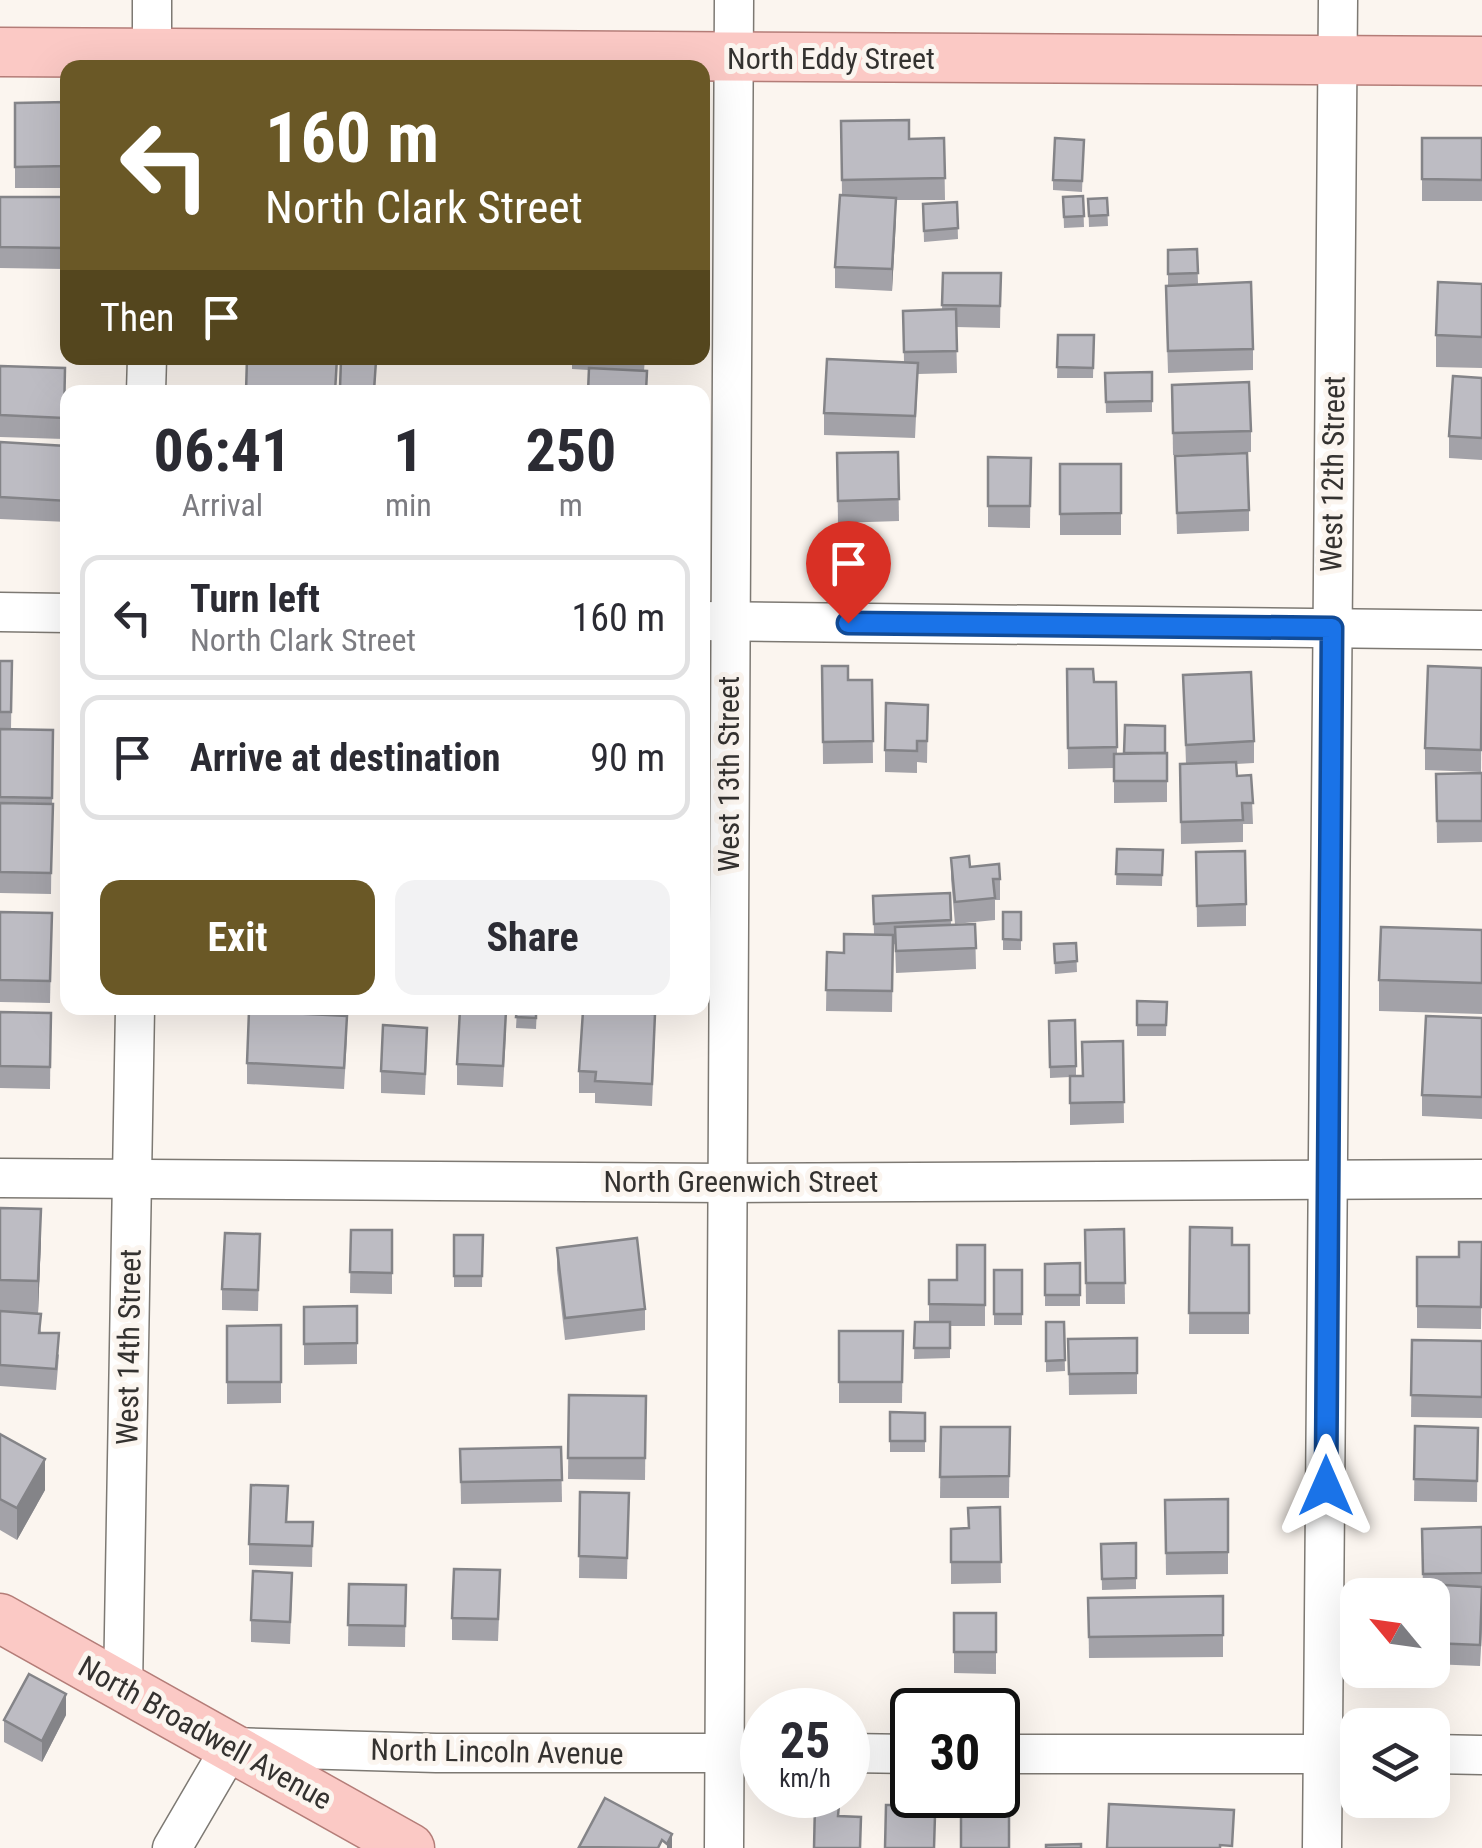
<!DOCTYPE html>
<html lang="en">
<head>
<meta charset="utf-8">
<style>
  body { margin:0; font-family:"Roboto Condensed",sans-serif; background:#f2f2f3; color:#2b2b33; height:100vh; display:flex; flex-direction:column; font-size:38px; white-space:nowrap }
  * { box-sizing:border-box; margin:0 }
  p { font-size:32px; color:#7c7c81 }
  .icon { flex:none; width:55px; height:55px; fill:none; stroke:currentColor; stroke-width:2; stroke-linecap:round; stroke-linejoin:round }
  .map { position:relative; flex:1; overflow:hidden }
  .details { position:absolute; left:60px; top:385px; width:650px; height:630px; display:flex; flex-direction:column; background:#fff; border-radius:20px; box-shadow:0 10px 40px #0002 }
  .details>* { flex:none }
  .guide { position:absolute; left:60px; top:60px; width:650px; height:305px; border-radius:20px; box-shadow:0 10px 40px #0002; background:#6a5826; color:#fff; overflow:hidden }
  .needle { width:65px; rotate:299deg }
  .fabs { position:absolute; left:1340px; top:1578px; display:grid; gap:20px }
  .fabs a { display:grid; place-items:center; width:110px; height:110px; border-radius:20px; background:#fff; box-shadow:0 10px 40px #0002; font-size:50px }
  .speed { position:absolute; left:740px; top:1688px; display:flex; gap:20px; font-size:50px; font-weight:700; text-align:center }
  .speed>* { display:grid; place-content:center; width:130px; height:130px; border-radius:50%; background:#fff; box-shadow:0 10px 40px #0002; line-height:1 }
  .speed small { font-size:25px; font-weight:400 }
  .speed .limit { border:5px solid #111; border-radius:15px; background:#fff; color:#111 }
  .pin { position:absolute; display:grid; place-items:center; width:85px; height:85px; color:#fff; margin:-102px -42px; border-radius:50% 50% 50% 0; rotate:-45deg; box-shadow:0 0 10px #0007 }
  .pin .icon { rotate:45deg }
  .me { position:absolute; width:110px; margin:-55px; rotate:0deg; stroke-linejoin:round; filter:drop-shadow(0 0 8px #0008) }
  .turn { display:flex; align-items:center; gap:35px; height:210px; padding:0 40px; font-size:45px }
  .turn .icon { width:130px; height:130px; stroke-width:2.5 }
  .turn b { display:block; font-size:70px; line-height:85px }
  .then { display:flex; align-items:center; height:95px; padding:0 40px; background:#0003; gap:20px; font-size:38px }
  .eta { display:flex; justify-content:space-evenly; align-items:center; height:170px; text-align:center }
  .eta b { font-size:60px; font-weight:700; line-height:70px }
  .cta { display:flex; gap:20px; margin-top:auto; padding:20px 40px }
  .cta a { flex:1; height:115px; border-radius:20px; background:#6a5826; color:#fff; font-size:40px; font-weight:700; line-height:115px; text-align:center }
  .cta a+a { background:#f2f2f3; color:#2b2b33 }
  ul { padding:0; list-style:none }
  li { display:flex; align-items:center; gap:30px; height:125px; margin:0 20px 15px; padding:0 20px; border:5px solid #e1e1e2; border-radius:20px }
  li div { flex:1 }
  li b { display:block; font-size:38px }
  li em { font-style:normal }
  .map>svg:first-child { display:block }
</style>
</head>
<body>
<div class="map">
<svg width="1482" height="1848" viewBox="0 0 1482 1848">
  <rect width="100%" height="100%" fill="#fbf5ef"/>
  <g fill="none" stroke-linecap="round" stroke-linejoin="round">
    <defs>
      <g id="minor">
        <path d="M152,68v-68"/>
        <path d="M146,392l1,-34"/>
        <path d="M0,612l68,1"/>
        <path d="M702,621l780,9"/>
        <path d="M0,1178l727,5 755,-4"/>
        <path d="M123,1687l12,-679"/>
        <path d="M848,1753l64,1"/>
        <path d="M998,1754h360"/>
        <path d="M1432,1754l50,1"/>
        <path d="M172,1848l59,-101 205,6h326"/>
        <path d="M724,1848l10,-1848"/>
        <path d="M1322,1848l16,-1848"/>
      </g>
      <g id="major">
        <path d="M0,52l1482,9"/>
        <path d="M0,1618l410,230"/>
      </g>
    </defs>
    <use href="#minor" stroke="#7d7973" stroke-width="41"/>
    <use href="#major" stroke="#b47d78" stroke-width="51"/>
    <use href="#minor" stroke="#fff" stroke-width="38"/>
    <use href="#major" stroke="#fbc9c5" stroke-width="48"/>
  </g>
  <g fill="#a3a2a8">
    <path d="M67,102l1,86h-53v-85z"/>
    <path d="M841,121l68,18 35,-1 1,62h-49l-4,91 -57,-3v-21l7,-72z"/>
    <rect x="1422" y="138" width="60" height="63"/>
    <path d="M1084,140l-2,52 -29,-2v-10z"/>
    <path d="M1083,196l1,31 -20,1 -1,-31z"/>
    <path d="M0,197h65v72l-65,-1z"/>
    <path d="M1107,198l1,28 -19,1 -1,-28z"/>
    <path d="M957,202l1,37 -34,3 -1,-38z"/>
    <path d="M1197,249l1,35 -30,1v-35z"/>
    <path d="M943,273h58l-1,55 -44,-1 1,46 -39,1 -3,64 -91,-3v-22l80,-51 -1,-51 39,-1z"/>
    <path d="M1482,284v84l-46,-1v-32z"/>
    <path d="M1166,307l87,42v21l-85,3z"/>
    <path d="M1058,335h36l-1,43h-36z"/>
    <path d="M572,358h73l-1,13 3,21 -58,-22 -17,-1z"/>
    <path d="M376,361l-1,31h-35v-4z"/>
    <path d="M0,366l65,24 -1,49 -64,-2z"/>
    <path d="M1152,372v40l-46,1 -1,-40z"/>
    <path d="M1482,378v82l-33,-2v-22z"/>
    <path d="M1172,385l79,46v21l-78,3z"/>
    <path d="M0,442l68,23v57l-68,-3z"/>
    <path d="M898,452l1,69 -61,2 -1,-70z"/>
    <path d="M1175,456l74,54v21l-72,3z"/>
    <path d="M988,457l43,1 -1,70 -42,-1z"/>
    <rect x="1060" y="464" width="61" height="71"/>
    <path d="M0,661h12l-1,68 42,1 -2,164 -51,-1z"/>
    <path d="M822,666l26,14h24l1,83 -50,1z"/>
    <path d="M1482,668l-1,104 -56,-2v-22z"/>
    <path d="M1067,669l27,13h22l1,72 50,-1v49l-53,1v-35l-46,1z"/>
    <path d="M1183,675l71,66v22l-18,1 1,12 14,-1 2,49h-10v18l-62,2 -1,-80h6z"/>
    <path d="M928,705l-1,58 -10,-1v11l-32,-1v-22z"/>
    <path d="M1482,773v69l-45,1 -1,-69z"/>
    <path d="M1117,849l46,1 -1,36 -46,-1z"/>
    <path d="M1196,852l50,52v22l-49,1z"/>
    <path d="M951,858l49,21v21h-5v20l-40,4 -4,-45z"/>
    <path d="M950,893l1,32 24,-1 1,45 -80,4 -1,-29 -2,1 -1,67 -66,-1 1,-59 17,1 30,-19 -1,-38z"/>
    <path d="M0,912l52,1 -2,90 -50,-1z"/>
    <rect x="1003" y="912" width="18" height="38"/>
    <path d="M1482,930v84l-103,-3v-31z"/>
    <path d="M1076,943l1,29 -22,2 -1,-30z"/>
    <path d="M1137,1001l30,1 -1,34h-29z"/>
    <path d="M517,1008h20l-1,21 -20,-1z"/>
    <path d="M0,1012l51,1 -1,76 -50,-1z"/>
    <path d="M1482,1018v101l-60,-3v-21z"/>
    <path d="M1049,1021l27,45v10h6l41,-35 1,82 -54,2v-48l-20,1z"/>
    <path d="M506,1033l-3,54 -46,-2v-21z"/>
    <path d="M655,1036l-3,70 -57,-3v-10h-16v-22z"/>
    <path d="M347,1037l-3,52 -97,-5v-21z"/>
    <path d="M427,1049l-2,46 -44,-2v-22z"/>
    <path d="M0,1208l41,32 -3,73 3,20 18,22 -3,35 -56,-4z"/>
    <path d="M1190,1227l42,18h17v89h-60z"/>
    <path d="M1124,1229l1,75h-39l-1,-74z"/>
    <path d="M351,1230h41v64l-42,-1z"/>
    <path d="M260,1234l-2,77 -36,-1v-21z"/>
    <path d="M454,1235h29l-1,52h-28z"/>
    <path d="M1482,1242l-1,87 -64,-1v-71h42z"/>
    <path d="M985,1245v81h-35v32l-36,1 1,-37h14v-42h28z"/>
    <path d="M557,1248l88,61v21l-80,10 -8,-70z"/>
    <path d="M1080,1263v43h-35v-42z"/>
    <rect x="994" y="1270" width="28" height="55"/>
    <path d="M357,1306v58l-53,1v-58z"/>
    <path d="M1046,1322h18l1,49 -19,1z"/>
    <path d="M281,1325v78l-54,1v-78z"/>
    <path d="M839,1331h64l-1,72h-63z"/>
    <path d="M1137,1338v56l-68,1 -1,-56z"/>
    <path d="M1412,1340l70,1v77l-71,-1z"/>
    <path d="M569,1395l77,1 -1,84 -77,-1z"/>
    <path d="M890,1412l35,1v39h-35z"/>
    <path d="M1415,1426l63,2 -1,74 -63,-1z"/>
    <path d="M941,1427h69l-1,71h-69z"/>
    <path d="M0,1434l45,56 -28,50 -17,-10z"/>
    <path d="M561,1447l1,55 -101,2 -1,-55z"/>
    <path d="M580,1492l49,1 -2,86 -48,-1z"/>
    <path d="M1228,1499v75l-62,1 -1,-75z"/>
    <path d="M1000,1507l1,76 -50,1v-55l17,-1z"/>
    <path d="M287,1522h26l-1,45 -63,-2v-21z"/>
    <path d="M1482,1527v103l-2,36 -48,-2v-69h-9l-1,-66z"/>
    <path d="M1136,1543v46l-34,1 -1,-46z"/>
    <path d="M349,1584l57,1 -1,62 -57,-1z"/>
    <path d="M500,1592l-2,49 -46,-1v-22z"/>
    <path d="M292,1594l-2,50 -39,-2v-22z"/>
    <path d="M1223,1596v61l-134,1 -1,-60z"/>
    <path d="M954,1613h42v61l-42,-1z"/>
    <path d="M66,1715l-24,47 -38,-20v-22z"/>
  </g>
  <g fill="#848488">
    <path d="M896,198v22l-4,71v-22z"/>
    <path d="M41,1209v31l-3,73v-32z"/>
    <path d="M45,1459v31l-28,50v-32z"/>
    <path d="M66,1694v21l-24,47v-21z"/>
    <path d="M672,1834v14h-5v-4z"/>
  </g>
  <g fill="#bdbcc3" stroke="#848488" stroke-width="2.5">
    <path d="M67,102l1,64 -53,1v-64z"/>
    <path d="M909,120v19l35,-1 1,40 -103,2 -1,-59z"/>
    <path d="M1055,138l29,2 -2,41 -29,-1z"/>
    <path d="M1422,138h60v42l-60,-1z"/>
    <path d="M840,195l56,3 -4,71 -57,-2z"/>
    <path d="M1083,196l1,20 -20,1 -1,-20z"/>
    <path d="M0,197h65v51l-65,-1z"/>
    <path d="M1107,198l1,17 -19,1 -1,-17z"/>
    <path d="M957,202l1,26 -34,3 -1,-27z"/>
    <path d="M1197,249l1,24 -30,1v-24z"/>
    <path d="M943,273h58l-1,33 -58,-1z"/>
    <path d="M1251,282l2,67 -85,2 -2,-65z"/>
    <path d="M1438,282l44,2v53l-46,-2z"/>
    <path d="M956,309l1,42 -53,1 -1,-41z"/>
    <path d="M1058,335h36l-1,33 -36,-1z"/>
    <path d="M247,358h90l-2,34h-89z"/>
    <path d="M827,359l91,4 -3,53 -91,-3z"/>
    <path d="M341,360l35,1 -2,29 -34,-2z"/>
    <path d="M0,366l65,2 -1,50 -64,-3z"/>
    <path d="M589,368l58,3 -1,21h-58z"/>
    <path d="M1152,372v29l-46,1 -1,-29z"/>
    <path d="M1453,376l29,2v60l-33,-2z"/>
    <path d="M1249,382l2,49 -78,2 -1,-48z"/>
    <path d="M0,442l66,4 -1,19h3v36l-68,-4z"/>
    <path d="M898,452l1,47 -61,2 -1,-48z"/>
    <path d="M1247,453l2,57 -72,3 -2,-57z"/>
    <path d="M988,457l43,1 -1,48h-42z"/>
    <path d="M1060,464h61v49l-61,1z"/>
    <path d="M0,661h12l-1,51h-11z"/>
    <path d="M822,666h26v14h24l1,61 -50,1z"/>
    <path d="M1428,666l54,2 -1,82 -56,-2z"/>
    <path d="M1067,669h26l1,13h22l1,65 -49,1z"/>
    <path d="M1251,672l3,69 -68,4 -3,-70z"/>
    <path d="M886,703l42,2 -1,36h-10v10l-32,-1z"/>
    <path d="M1125,725l40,1v27h-41z"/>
    <path d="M0,729l53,1 -1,68 -52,-1z"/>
    <path d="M1167,753v28h-53v-27z"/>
    <path d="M1236,762l1,14 14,-1 2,28h-11l1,17 -62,2 -1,-58z"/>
    <path d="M1482,773v48h-45l-1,-47z"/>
    <path d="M0,803l53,1 -2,69 -51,-1z"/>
    <path d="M1117,849l46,1 -1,25 -46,-1z"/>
    <path d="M1245,851l1,53 -49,2 -1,-54z"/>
    <path d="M969,856l1,11 29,-3 1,15h-7l2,19 -40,4 -4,-44z"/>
    <path d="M950,893l1,27 -77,4 -1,-28z"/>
    <path d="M0,912l52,1 -2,68 -50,-1z"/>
    <path d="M1003,912h18v28l-18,-1z"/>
    <path d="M975,924l1,24 -80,3 -1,-24z"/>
    <path d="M1381,927l101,3v53l-103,-3z"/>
    <path d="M844,934l49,1 -1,56 -66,-1 1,-38 17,1z"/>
    <path d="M1076,943l1,18 -22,2 -1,-19z"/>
    <path d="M1137,1001l30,1 -1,23h-29z"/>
    <path d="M517,1008h19v10l-20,-1z"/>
    <path d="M460,1009l46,2 -3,55 -46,-2z"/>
    <path d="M249,1011l98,5 -3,52 -97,-5z"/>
    <path d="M583,1011l72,3 -3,70 -57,-3 1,-9 -17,-1z"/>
    <path d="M0,1012l51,1 -1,54 -50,-1z"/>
    <path d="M1426,1016l56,2v79l-60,-2z"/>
    <path d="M1075,1020l1,46 -26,1 -1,-46z"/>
    <path d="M383,1025l44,3 -2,46 -44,-3z"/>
    <path d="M1123,1041l1,61 -54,1v-27h13l-1,-34z"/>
    <path d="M0,1208l41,1 -3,72 -38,-1z"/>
    <path d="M1190,1227l42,1v17h17v68h-60z"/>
    <path d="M1124,1229l1,54h-39l-1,-53z"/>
    <path d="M351,1230h41v43l-42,-1z"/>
    <path d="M225,1233l35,1 -2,56 -36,-1z"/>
    <path d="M454,1235h29l-1,41h-28z"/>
    <path d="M637,1238l8,71 -80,9 -8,-70z"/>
    <path d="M1459,1242h23l-1,65 -64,-1v-49h42z"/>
    <path d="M957,1245h28v60l-56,-1v-24h28z"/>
    <path d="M1080,1263v32h-35v-31z"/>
    <rect x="994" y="1270" width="28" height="44"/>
    <path d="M357,1306v37l-53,1v-37z"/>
    <path d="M0,1311l41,3 -2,19h20l-3,36 -56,-4z"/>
    <path d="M915,1322h35v26h-36z"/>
    <path d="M1046,1322h18l1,38 -19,1z"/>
    <path d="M281,1325v57h-54v-56z"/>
    <path d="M839,1331h64l-1,51h-63z"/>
    <path d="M1137,1338v35l-68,1 -1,-35z"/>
    <path d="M1412,1340l70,1v56l-71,-2z"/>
    <path d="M569,1395l77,1 -1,62h-77z"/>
    <path d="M890,1412l35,1v28h-35z"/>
    <path d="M1415,1426l63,2 -1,53 -63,-2z"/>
    <path d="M941,1427h69l-1,49 -69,1z"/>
    <path d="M0,1434l45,25 -28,49 -17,-9z"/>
    <path d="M561,1447l1,33 -101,2 -1,-33z"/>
    <path d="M251,1485l37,1 -2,36h27l-1,24 -63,-2z"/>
    <path d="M580,1492l49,1 -2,65 -48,-2z"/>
    <path d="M1228,1499v53l-62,1 -1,-53z"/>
    <path d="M1000,1507l1,55h-50v-33l18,-1 -1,-20z"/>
    <path d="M1482,1527v46l-59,1 -1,-45z"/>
    <path d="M1136,1543v35l-34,1 -1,-35z"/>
    <path d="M454,1569l46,1 -2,49 -46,-1z"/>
    <path d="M253,1571l39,2 -2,49 -39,-2z"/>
    <path d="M349,1584l57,1 -1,41 -57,-1z"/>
    <path d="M1425,1584l57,3 -2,58 -48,-2v-48h-7z"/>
    <path d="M1223,1596v39l-134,2 -1,-39z"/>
    <rect x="954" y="1613" width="42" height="39"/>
    <path d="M29,1674l37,20 -24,47 -38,-21z"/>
    <path d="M605,1798l67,36 -5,10 -5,-4 -4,8 -79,-1z"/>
    <path d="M815,1804l24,1 -1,11 23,1 -1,31h-46z"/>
    <path d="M1109,1804l125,6 -2,36 -12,-1v3h-113z"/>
    <path d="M886,1805h14v10h35l-1,33h-49z"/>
    <path d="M961,1806h15l1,8 32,-1v35h-48z"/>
    <path d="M1081,1844v4h-35v-3z"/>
  </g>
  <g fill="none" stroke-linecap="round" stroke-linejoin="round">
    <defs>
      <path id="route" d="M848,623l484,5 -6,858"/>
    </defs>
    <use href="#route" stroke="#114b97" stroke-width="25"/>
    <use href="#route" stroke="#1a73e8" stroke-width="18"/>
  </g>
  <g text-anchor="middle" stroke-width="10" stroke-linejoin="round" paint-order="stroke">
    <g font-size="30" fill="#343230" stroke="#fbf5ef">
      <text x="831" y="69">North Eddy Street</text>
      <text transform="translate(1333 474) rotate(-89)" y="10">West 12th Street</text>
      <text transform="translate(729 774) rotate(-90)" y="10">West 13th Street</text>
      <text x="741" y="1192">North Greenwich Street</text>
      <text transform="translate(129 1347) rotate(-89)" y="10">West 14th Street</text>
      <text transform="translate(205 1733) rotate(29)" y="10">North Broadwell Avenue</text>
      <text transform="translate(497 1752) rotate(1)" y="10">North Lincoln Avenue</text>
    </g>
  </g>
</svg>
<div class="fabs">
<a><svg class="needle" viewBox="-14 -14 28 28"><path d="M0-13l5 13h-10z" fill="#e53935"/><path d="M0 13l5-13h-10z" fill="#7c7c81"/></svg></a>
<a><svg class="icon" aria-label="layers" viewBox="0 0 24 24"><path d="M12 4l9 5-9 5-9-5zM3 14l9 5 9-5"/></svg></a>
</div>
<div class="speed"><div>25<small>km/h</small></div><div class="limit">30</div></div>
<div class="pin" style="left:848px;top:623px;background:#d93025"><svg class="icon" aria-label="arrive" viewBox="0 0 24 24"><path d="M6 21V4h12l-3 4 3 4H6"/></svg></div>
<svg class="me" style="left:1326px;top:1486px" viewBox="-20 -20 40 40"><path d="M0-17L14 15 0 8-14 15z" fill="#1a73e8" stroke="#fff" stroke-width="4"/></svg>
<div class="guide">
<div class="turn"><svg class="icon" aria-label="left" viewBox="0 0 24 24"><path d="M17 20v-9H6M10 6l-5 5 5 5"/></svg><div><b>160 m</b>North Clark Street</div></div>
<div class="then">Then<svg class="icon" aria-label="arrive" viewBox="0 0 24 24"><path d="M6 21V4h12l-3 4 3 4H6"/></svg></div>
</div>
<section class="details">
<div class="eta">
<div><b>06:41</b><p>Arrival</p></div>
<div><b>1</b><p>min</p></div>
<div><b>250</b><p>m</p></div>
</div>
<ul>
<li><svg class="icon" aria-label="left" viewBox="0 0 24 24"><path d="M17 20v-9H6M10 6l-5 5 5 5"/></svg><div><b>Turn left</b><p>North Clark Street</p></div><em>160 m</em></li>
<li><svg class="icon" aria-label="arrive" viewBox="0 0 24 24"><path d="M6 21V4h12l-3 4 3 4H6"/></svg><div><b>Arrive at destination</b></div><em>90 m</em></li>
</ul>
<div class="cta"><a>Exit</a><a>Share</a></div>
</section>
</div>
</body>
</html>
